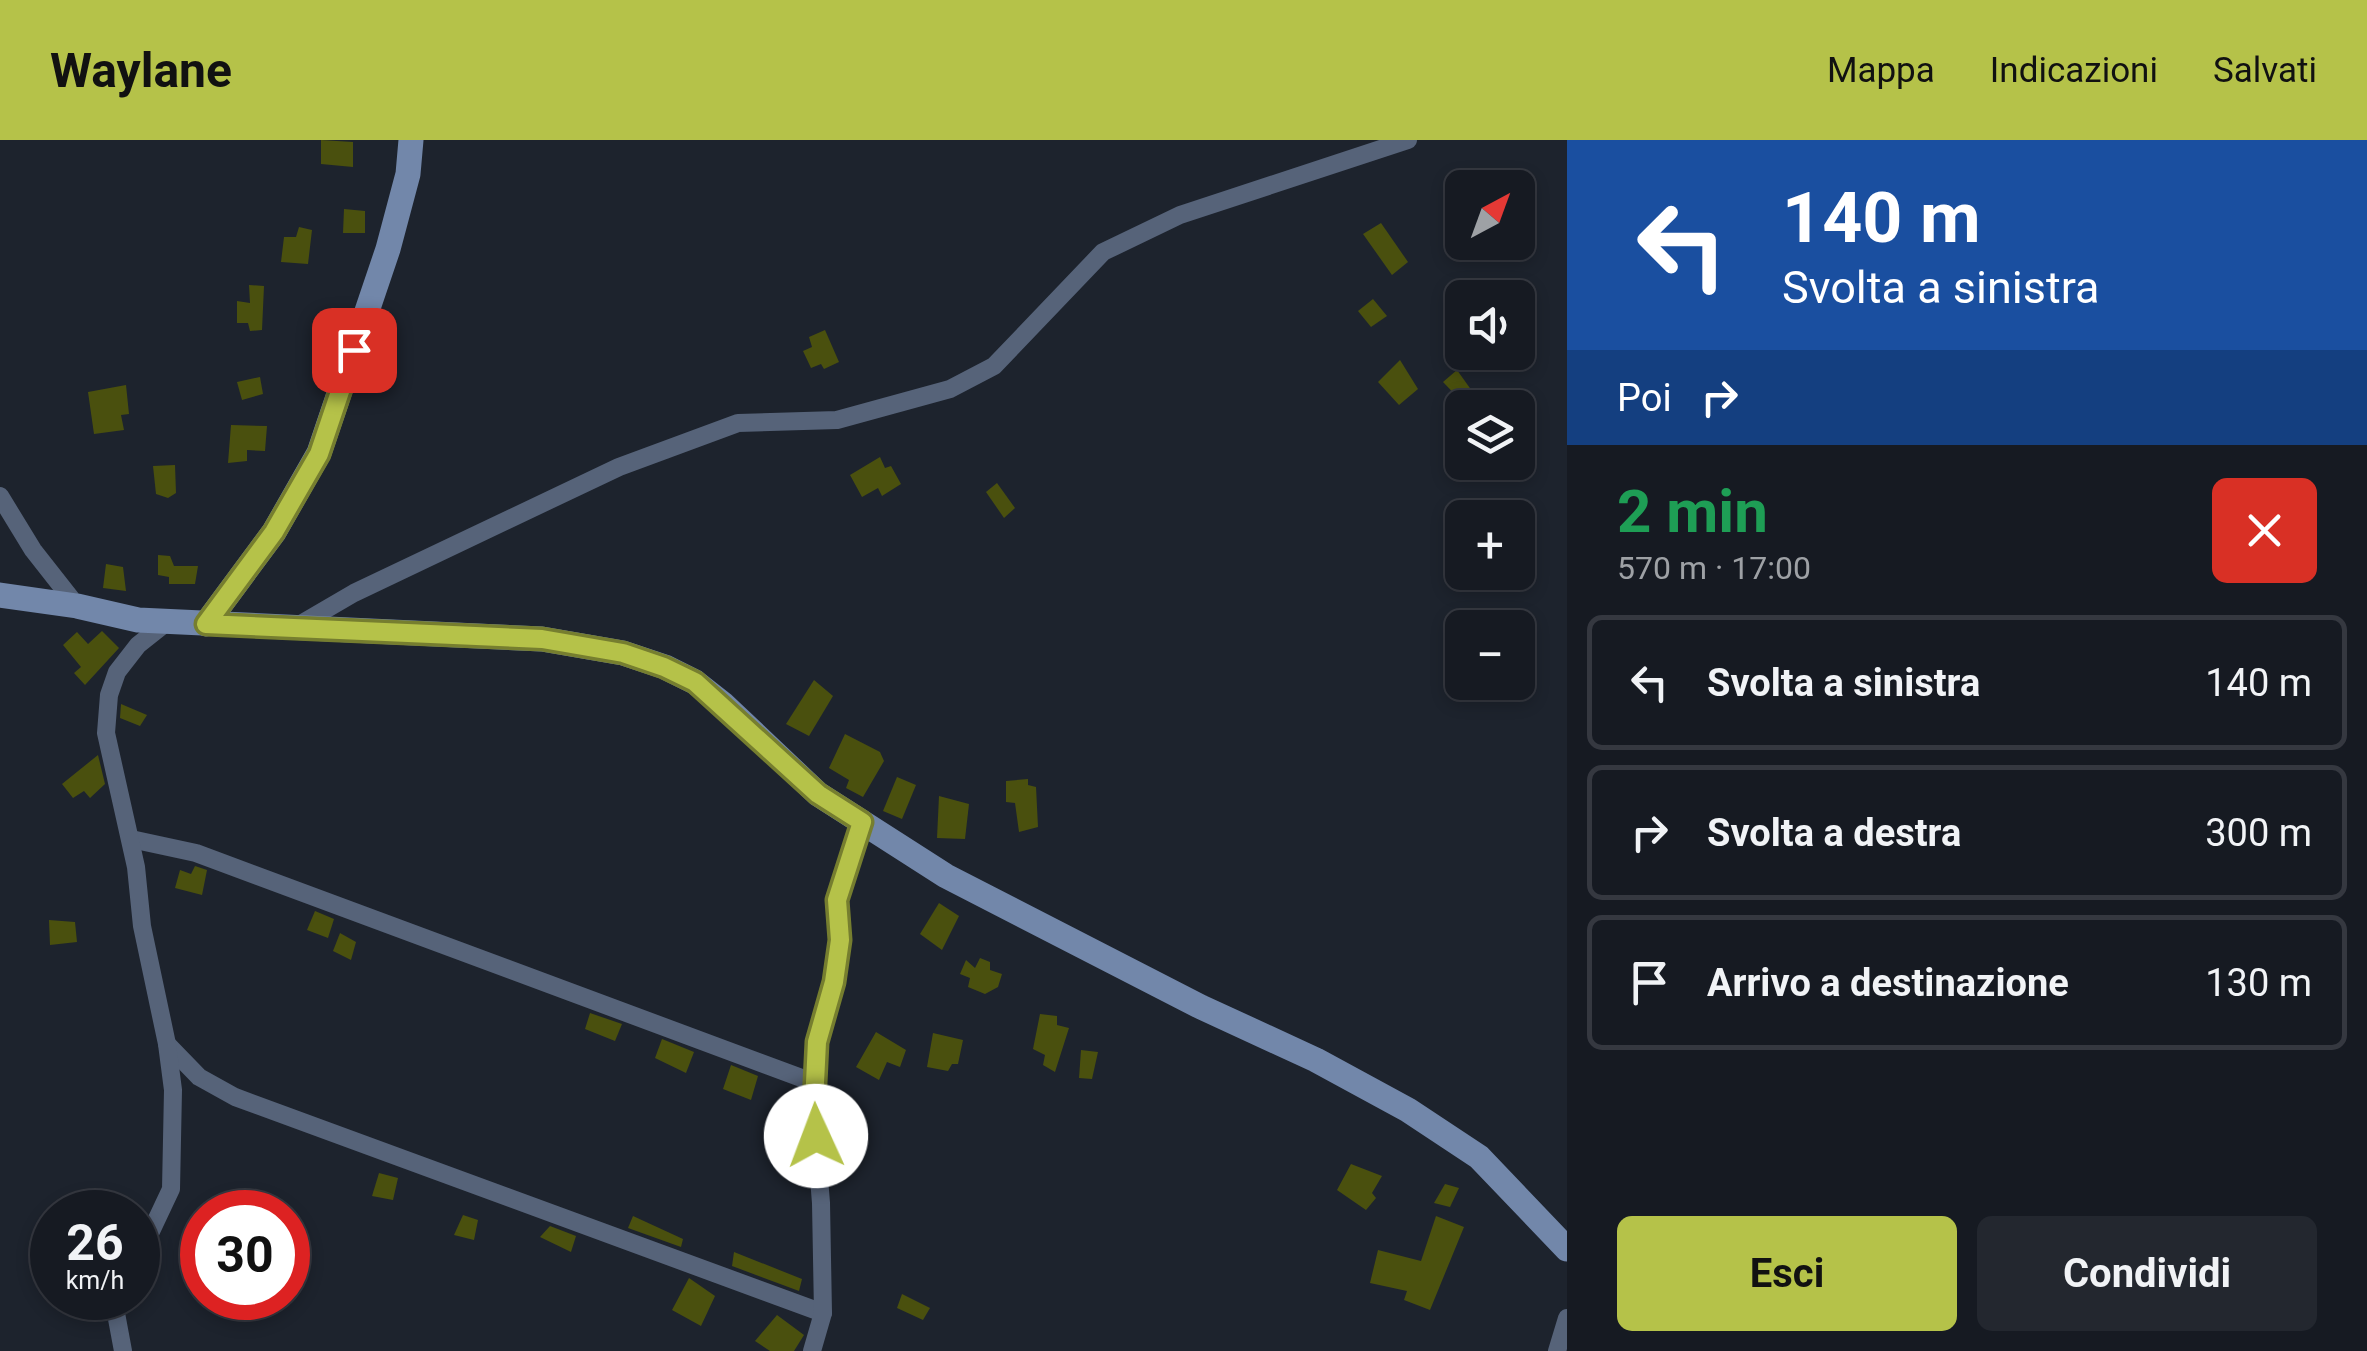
<!DOCTYPE html>
<html lang="it">
<head>
<meta charset="utf-8">
<style>
  body { margin:0; font-family:Roboto,sans-serif; background:#23272f; color:#f1f3f6; height:100vh; display:flex; flex-direction:column; font-size:38px; white-space:nowrap }
  * { box-sizing:border-box; margin:0 }
  p { font-size:32px; color:#9ea1a5 }
  .icon { flex:none; width:55px; height:55px; fill:none; stroke:currentColor; stroke-width:2; stroke-linecap:round; stroke-linejoin:round }
  .map { position:relative; flex:1; overflow:hidden }
  .panel { display:flex; flex-direction:column; background:#161a22; width:800px }
  .panel>* { flex:none }
  .guide { background:#1a4fa0; color:#fff; overflow:hidden }
  .needle { width:65px; rotate:41deg }
  .fabs { position:absolute; left:1445px; top:30px; display:grid; gap:20px }
  .fabs a { display:grid; place-items:center; width:90px; height:90px; border-radius:15px; background:#161a22; box-shadow:0 5px 15px #0003,0 0 0 2px #353840; font-size:50px }
  .speed { position:absolute; left:30px; top:1050px; display:flex; gap:20px; font-size:50px; font-weight:700; text-align:center }
  .speed>* { display:grid; place-content:center; width:130px; height:130px; border-radius:50%; background:#161a22; box-shadow:0 5px 15px #0003,0 0 0 2px #353840; line-height:1 }
  .speed small { font-size:25px; font-weight:400 }
  .speed .limit { border:15px solid #d22; background:#fff; color:#111 }
  .pin { position:absolute; display:grid; place-items:center; width:85px; height:85px; color:#fff; margin:-42px; border-radius:20px; box-shadow:0 5px 15px #0006 }
  .me { position:absolute; width:110px; margin:-55px; rotate:358deg; stroke-linejoin:round; filter:drop-shadow(0 0 8px #0008) }
  .turn { display:flex; align-items:center; gap:35px; height:210px; padding:0 50px; font-size:45px }
  .turn .icon { width:130px; height:130px; stroke-width:2.5 }
  .turn b { display:block; font-size:70px; line-height:85px }
  .then { display:flex; align-items:center; height:95px; padding:0 50px; background:#0003; gap:20px; font-size:38px }
  .round { display:grid; place-items:center; flex:none; width:105px; height:105px; border-radius:15px; background:#23272f }
  .head { display:flex; align-items:center; justify-content:space-between; height:170px; padding:0 50px }
  h1 { font-size:60px; font-weight:700; line-height:75px; color:#1e9e55 }
  .button { display:flex; gap:20px; margin-top:auto; padding:20px 50px }
  .button a { flex:1; height:115px; border-radius:15px; background:#b5c249; color:#111; font-size:40px; font-weight:700; line-height:115px; text-align:center }
  .button a+a { background:#23272f; color:#f1f3f6 }
  ul { padding:0; list-style:none }
  li { display:flex; align-items:center; gap:30px; height:135px; margin:0 20px 15px; padding:0 30px; border:5px solid #353840; border-radius:15px }
  li div { flex:1 }
  li b { display:block; font-size:38px }
  li em { font-style:normal }
  header { display:flex; align-items:center; gap:60px; box-sizing:border-box; height:140px; padding:0 50px; background:#b5c249; color:#111 }
  header strong { font-size:48px }
  nav { display:flex; gap:55px; margin-inline-start:auto; font-size:35px }
  main { display:flex; flex:1; min-height:0 }
  .map>svg:first-child { display:block }
</style>
</head>
<body>
<header>
<strong>Waylane</strong>
<nav><a>Mappa</a><a>Indicazioni</a><a>Salvati</a></nav>
</header>
<main>
<div class="map">
<svg width="1567" height="1211" viewBox="0 0 1567 1211">
  <rect width="100%" height="100%" fill="#1d232d"/>
  <g fill="#4a500e">
    <path d="M321,0l32,2v25l-32,-3z"/>
    <path d="M344,69l21,2v22h-22z"/>
    <path d="M1381,83l27,39 -16,13 -29,-41z"/>
    <path d="M299,87l13,3 -4,34 -27,-2 3,-25h12z"/>
    <path d="M249,145l15,1 -2,44 -12,1 -2,-8h-11v-22l13,2z"/>
    <path d="M1373,159l14,17 -16,11 -13,-16z"/>
    <path d="M825,190l14,32 -15,7 -3,-5 -10,4 -8,-17 9,-4 -3,-10z"/>
    <path d="M1400,220l18,29 -19,16 -21,-23z"/>
    <path d="M1457,230l20,28 -9,10 -25,-26z"/>
    <path d="M260,237l3,17 -21,6 -5,-18z"/>
    <path d="M126,245l3,29 -8,1 3,15 -30,4 -6,-42z"/>
    <path d="M231,285l36,1 -2,25 -18,-1v11l-19,2z"/>
    <path d="M880,317l5,11 6,-2 10,18 -19,12 -4,-8 -16,9 -12,-22z"/>
    <path d="M175,325l1,28 -8,5 -12,-4 -3,-28z"/>
    <path d="M997,343l18,25 -11,10 -18,-26z"/>
    <path d="M158,415l12,1 4,10h24l-3,18h-26v-7l-11,-2z"/>
    <path d="M106,424l17,3 3,24 -23,-3z"/>
    <path d="M102,491l17,17 -34,37 -11,-12 7,-6 -18,-22 14,-13 11,12z"/>
    <path d="M814,540l19,16 -24,40 -23,-12z"/>
    <path d="M121,564l26,11 -7,11 -20,-8z"/>
    <path d="M845,594l35,18 4,9 -21,36 -17,-9 3,-8 -20,-12z"/>
    <path d="M98,615l7,29 -15,14 -6,-7 -11,7 -11,-14z"/>
    <path d="M897,637l19,8 -14,34 -19,-8z"/>
    <path d="M1028,639v6l8,2 2,40 -19,5 -4,-29 -9,-1v-21z"/>
    <path d="M939,656l30,8 -4,35 -28,-1z"/>
    <path d="M195,726l12,4 -5,25 -27,-7 5,-18 11,4z"/>
    <path d="M939,763l20,13 -17,34 -22,-16z"/>
    <path d="M315,771l19,8 -6,19 -21,-8z"/>
    <path d="M49,780l26,2 2,20 -27,3z"/>
    <path d="M340,793l16,9 -5,18 -18,-9z"/>
    <path d="M980,818l10,4v8l12,4 -4,13 -13,7 -17,-7 2,-9 -10,-4 6,-14 9,8z"/>
    <path d="M590,873l32,11 -7,17 -30,-12z"/>
    <path d="M1040,874l17,2v9l12,3 -14,44 -12,-7 2,-10 -12,-6z"/>
    <path d="M876,892l30,18 -6,17 -13,-5 -8,18 -23,-13z"/>
    <path d="M933,893l30,7 -5,24h-6l-4,7 -21,-4z"/>
    <path d="M662,899l32,13 -8,21 -31,-15z"/>
    <path d="M1081,910l17,2 -6,27 -13,-1z"/>
    <path d="M731,925l27,11 -7,24 -28,-11z"/>
    <path d="M1351,1024l31,12 -10,17 4,5 -10,12 -29,-20z"/>
    <path d="M379,1033l19,5 -5,22 -21,-4z"/>
    <path d="M1445,1044l14,4 -9,19 -16,-4z"/>
    <path d="M463,1075l15,5 -4,20 -20,-5z"/>
    <path d="M633,1076l50,23 -2,8 -53,-19z"/>
    <path d="M1436,1076l28,11 -34,83 -26,-10 3,-9 -37,-8 8,-33 43,11z"/>
    <path d="M550,1086l26,10 -5,16 -31,-15z"/>
    <path d="M734,1112l68,27 -3,12 -67,-25z"/>
    <path d="M689,1138l26,18 -14,30 -29,-16z"/>
    <path d="M902,1154l28,14 -7,12 -26,-12z"/>
    <path d="M777,1175l27,20 -10,16h-24l-15,-10z"/>
  </g>
  <g fill="none" stroke-linecap="round" stroke-linejoin="round">
    <g stroke="#566379" stroke-width="18">
      <path d="M0,356l33,54 44,56"/>
      <path d="M294,488l60,-35 265,-126 119,-44 99,-3 113,-31 44,-23 109,-114 77,-37 228,-75"/>
      <path d="M131,699l65,14 619,230"/>
      <path d="M167,904l32,33 36,20 588,216"/>
      <path d="M138,1119l33,-70 2,-99 -6,-46 -25,-118 -6,-59 -30,-134 3,-38 8,-23 21,-27 29,-23"/>
      <path d="M119,1158l-4,10 8,43"/>
      <path d="M812,1211l11,-38 -2,-110 -8,-100 4,-61 17,-61 6,-42 -3,-39 25,-78"/>
      <path d="M1557,1211l10,-33"/>
    </g>
    <g stroke="#7287aa" stroke-width="25">
      <path d="M0,455l77,11 61,14 404,19 81,14 42,14 30,15 28,22 95,90 128,82 255,131 115,53 92,50 71,47 88,92"/>
      <path d="M206,484l68,-92 45,-79 69,-204 20,-75 3,-34"/>
    </g>
  </g>
  <g fill="none" stroke-linecap="round" stroke-linejoin="round">
    <defs>
      <path id="route" d="M354,210l-35,104 -45,78 -68,92 336,15 81,14 41,14 31,15 123,112 44,28 -25,78 3,40 -6,42 -17,60 -3,61 2,33"/>
    </defs>
    <use href="#route" stroke="#767e2f" stroke-width="25"/>
    <use href="#route" stroke="#b5c249" stroke-width="18"/>
  </g>
</svg>
<div class="fabs">
<a><svg class="needle" viewBox="-14 -14 28 28"><path d="M0-13l5 13h-10z" fill="#e53935"/><path d="M0 13l5-13h-10z" fill="#9ea1a5"/></svg></a>
<a><svg class="icon" aria-label="sound" viewBox="0 0 24 24"><path d="M4 9h4l5-4v14l-5-4H4zM17 9q2 3 0 6"/></svg></a>
<a><svg class="icon" aria-label="layers" viewBox="0 0 24 24"><path d="M12 4l9 5-9 5-9-5zM3 14l9 5 9-5"/></svg></a>
<a>+</a>
<a>−</a>
</div>
<div class="speed"><div>26<small>km/h</small></div><div class="limit">30</div></div>
<div class="pin" style="left:354px;top:210px;background:#d93025"><svg class="icon" aria-label="arrive" viewBox="0 0 24 24"><path d="M6 21V4h12l-3 4 3 4H6"/></svg></div>
<svg class="me" style="left:816px;top:996px" viewBox="-20 -20 40 40"><circle r="19" fill="#fff"/><path d="M0-13L10 11 0 6-10 11z" fill="#b5c249"/></svg>
</div>
<section class="panel">
<div class="guide">
<div class="turn"><svg class="icon" aria-label="left" viewBox="0 0 24 24"><path d="M17 20v-9H6M10 6l-5 5 5 5"/></svg><div><b>140 m</b>Svolta a sinistra</div></div>
<div class="then">Poi<svg class="icon" aria-label="right" viewBox="0 0 24 24"><path d="M7 20v-9h11M14 6l5 5-5 5"/></svg></div>
</div>
<div class="head"><div><h1>2 min</h1><p>570 m · 17:00</p></div><a class="round" style="background:#d93025;color:#fff"><svg class="icon" aria-label="close" viewBox="0 0 24 24"><path d="M6 6l12 12M18 6L6 18"/></svg></a></div>
<ul>
<li><svg class="icon" aria-label="left" viewBox="0 0 24 24"><path d="M17 20v-9H6M10 6l-5 5 5 5"/></svg><div><b>Svolta a sinistra</b></div><em>140 m</em></li>
<li><svg class="icon" aria-label="right" viewBox="0 0 24 24"><path d="M7 20v-9h11M14 6l5 5-5 5"/></svg><div><b>Svolta a destra</b></div><em>300 m</em></li>
<li><svg class="icon" aria-label="arrive" viewBox="0 0 24 24"><path d="M6 21V4h12l-3 4 3 4H6"/></svg><div><b>Arrivo a destinazione</b></div><em>130 m</em></li>
</ul>
<div class="button"><a>Esci</a><a>Condividi</a></div>
</section>
</main>
</body>
</html>
